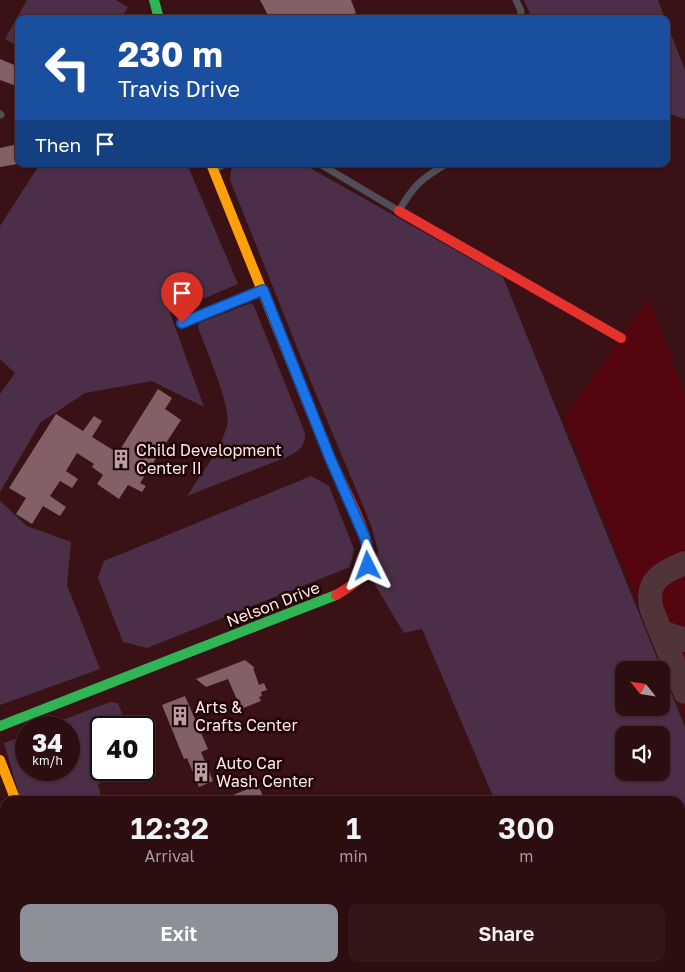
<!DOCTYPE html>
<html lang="en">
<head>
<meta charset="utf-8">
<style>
  body { margin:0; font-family:"Golos Text",sans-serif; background:#341619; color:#f1f3f6; height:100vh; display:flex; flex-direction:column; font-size:19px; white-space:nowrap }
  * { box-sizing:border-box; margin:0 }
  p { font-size:16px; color:#a69c9f }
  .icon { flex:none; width:28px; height:28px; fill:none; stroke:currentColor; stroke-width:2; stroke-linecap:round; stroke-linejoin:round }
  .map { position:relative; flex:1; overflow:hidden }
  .drawer { position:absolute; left:0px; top:796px; width:685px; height:176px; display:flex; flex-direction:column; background:#2c0d10; border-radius:15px 15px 0 0; box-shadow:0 1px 4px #0004,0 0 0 1px #482d30 }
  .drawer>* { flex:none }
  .banner { position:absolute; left:15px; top:15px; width:655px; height:152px; border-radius:10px; box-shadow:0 1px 4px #0004,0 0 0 1px #482d30; background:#1a4fa0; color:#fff; overflow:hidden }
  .needle { width:32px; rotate:300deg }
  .tools { position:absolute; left:615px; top:661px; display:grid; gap:10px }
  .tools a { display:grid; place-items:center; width:55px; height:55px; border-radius:10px; background:#2c0d10; box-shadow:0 1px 4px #0004,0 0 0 1px #482d30; font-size:25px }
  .speed { position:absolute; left:15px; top:716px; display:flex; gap:10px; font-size:25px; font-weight:700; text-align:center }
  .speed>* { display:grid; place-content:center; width:65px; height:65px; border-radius:50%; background:#2c0d10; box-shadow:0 1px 4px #0004,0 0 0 1px #482d30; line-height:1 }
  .speed small { font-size:12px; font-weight:400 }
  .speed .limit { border:2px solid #111; border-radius:8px; background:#fff; color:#111 }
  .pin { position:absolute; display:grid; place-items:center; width:42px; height:42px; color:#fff; margin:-51px -21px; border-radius:50% 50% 50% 0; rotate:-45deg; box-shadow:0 0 5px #0007 }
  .pin .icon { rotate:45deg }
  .me { position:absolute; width:55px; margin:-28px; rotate:357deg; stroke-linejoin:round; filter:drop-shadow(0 0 4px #0008) }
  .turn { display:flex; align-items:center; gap:18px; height:105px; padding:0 20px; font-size:22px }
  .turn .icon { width:65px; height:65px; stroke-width:2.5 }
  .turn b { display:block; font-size:35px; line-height:42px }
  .then { display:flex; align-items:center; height:48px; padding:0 20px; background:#0003; gap:10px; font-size:19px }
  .eta { display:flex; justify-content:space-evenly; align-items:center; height:85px; text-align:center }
  .eta b { font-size:30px; font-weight:600; line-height:35px }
  .action { display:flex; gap:10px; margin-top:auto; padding:10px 20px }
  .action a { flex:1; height:58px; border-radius:10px; background:#8c9099; color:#fff; font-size:20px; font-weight:600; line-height:58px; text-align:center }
  .action a+a { background:#341619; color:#f1f3f6 }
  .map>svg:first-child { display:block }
</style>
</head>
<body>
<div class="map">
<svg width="685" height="972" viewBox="0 0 685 972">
  <rect width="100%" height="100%" fill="#3a1115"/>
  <path fill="#54050e" d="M649,298l36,98v322l-121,-300z"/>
  <g fill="#4b2f48" fill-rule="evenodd">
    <path d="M27,0h89l12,7 -7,12h-102v28l-14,-8z"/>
    <path d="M524,0h134l7,19h-133z"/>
    <path d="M666,21l19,49v49l-15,-5 -4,1z"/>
    <path d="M40,164h147l51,120 -68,29 34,94 -52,-26 -67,12 -45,30 -40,69v-98l15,-21 -15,-14v-133z"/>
    <path d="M235,164h68l200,113 182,450v245h-126l-2,-4h123v-167h-185l-73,-172 -18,4 -32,-53 6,-29 -7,-26 -60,-143 -81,-202 1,-10zM624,670h37v38h-37zM624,735h37v37h-37z"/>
    <path d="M251,303l3,3 51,127c0,14 -6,18 -18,24l-100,39c14,-22 33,-45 40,-70 5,-20 -22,-78 -29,-99l1,-4z"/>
    <path d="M311,476l18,10 25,63 -4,18 -203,81 -24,-6 -25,-64 6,-17z"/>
    <path d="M0,501l27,25 44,16 -4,43 33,84 -100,36z"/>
    <path d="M110,702l8,1 9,24 -26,1v42h30l-33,14 4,17h-81l-17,-58 22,-8v35h43v-42l-25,-1z"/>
    <path d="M158,968h66l2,4h-67z"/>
    <path d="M386,968h166l1,4h-179z"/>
  </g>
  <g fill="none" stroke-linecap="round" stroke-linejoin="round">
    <g stroke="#50343a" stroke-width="24">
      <path d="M685,563c-23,9 -41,18 -33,47l33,82"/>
      <path d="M661,632l24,8"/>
    </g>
  </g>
  <g fill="#826065">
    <path d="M260,0h91l5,13 -15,6h-71z"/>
    <path d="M0,59l19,8v20l-19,-7z"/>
    <path d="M14,145l4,19 -18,3v-19z"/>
    <path d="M158,389l14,9 -7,11 16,11 -41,63 6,3 -4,6 -14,-7 -9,14 -22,-15 6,-9 -11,-8 2,-3 -17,-11 -11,18 12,8 -6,9 -12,-7 -10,15 16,11 -6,9 -17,-10 -11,18 -16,-10 10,-16 -17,-10 47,-74 27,17 11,-15 8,5 -10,16 26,16z"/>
    <path d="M245,660l10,8h-2l6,17 5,-2 3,7 -6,2 1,4 -3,1 2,4 -20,8 -13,-30 -22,8 -10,-8z"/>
    <path d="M185,696l23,53 -7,3 12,29 -14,6 -12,-29 -3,1 -22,-54z"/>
    <path d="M258,785l7,16h-29l-3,-6z"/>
  </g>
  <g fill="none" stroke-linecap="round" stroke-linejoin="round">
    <g stroke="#504e56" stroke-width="7">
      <path d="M516,0l5,11 -1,8"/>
      <path d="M0,114l1,1"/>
      <path d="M320,164l79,47c14,-25 22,-32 47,-47"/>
      <path d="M214,170l11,-6"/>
      <path d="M0,854l5,-2"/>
      <path d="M142,968l1,4"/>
    </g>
    <g stroke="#30b455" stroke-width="10">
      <path d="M154,0l5,19"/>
      <path d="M0,726l336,-131"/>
    </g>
    <g stroke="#ff9f0a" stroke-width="10">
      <path d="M211,164l81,201"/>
      <path d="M0,760l16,41"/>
    </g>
    <g stroke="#e5322d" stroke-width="10">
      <path d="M399,211l222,127"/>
      <path d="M183,323l80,-33"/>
      <path d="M292,365c12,31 24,62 38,92 10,24 42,79 38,103 -2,18 -18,27 -32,35"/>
    </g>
  </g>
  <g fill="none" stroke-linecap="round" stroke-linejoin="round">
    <defs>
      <path id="route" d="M182,323l81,-33 67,168 35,80 4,19 -1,9"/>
    </defs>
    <use href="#route" stroke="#114b97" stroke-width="12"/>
    <use href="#route" stroke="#1a73e8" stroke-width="9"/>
  </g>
  <defs>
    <symbol id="building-bare" viewBox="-9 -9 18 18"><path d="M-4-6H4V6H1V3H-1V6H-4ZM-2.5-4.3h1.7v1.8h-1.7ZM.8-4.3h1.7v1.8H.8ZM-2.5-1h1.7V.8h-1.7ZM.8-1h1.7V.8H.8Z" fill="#b99f9f" stroke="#1f0304" stroke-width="2.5" paint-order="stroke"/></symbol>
  </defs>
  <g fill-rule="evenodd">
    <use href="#building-bare" x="107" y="445" width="28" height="28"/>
    <use href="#building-bare" x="166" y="702" width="28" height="28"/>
    <use href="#building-bare" x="187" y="758" width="28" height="28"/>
  </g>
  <g text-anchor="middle" stroke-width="5" stroke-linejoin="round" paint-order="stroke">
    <g font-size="16" fill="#feebe9" stroke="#1f0304" text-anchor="start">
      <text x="136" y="456">Child Development<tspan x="136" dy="18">Center II</tspan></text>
      <text x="195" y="713">Arts &amp;<tspan x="195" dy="18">Crafts Center</tspan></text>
      <text x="216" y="769">Auto Car<tspan x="216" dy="18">Wash Center</tspan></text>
    </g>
    <g font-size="16" fill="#feebe9" stroke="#1f0304">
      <text transform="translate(273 604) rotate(-21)" y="6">Nelson Drive</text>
    </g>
  </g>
</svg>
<div class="tools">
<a><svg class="needle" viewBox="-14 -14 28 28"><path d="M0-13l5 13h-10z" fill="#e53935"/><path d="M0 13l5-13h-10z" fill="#a69c9f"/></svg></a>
<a><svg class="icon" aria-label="sound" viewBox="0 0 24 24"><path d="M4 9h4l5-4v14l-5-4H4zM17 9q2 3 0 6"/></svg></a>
</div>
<div class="speed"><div>34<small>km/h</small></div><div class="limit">40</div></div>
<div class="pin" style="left:182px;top:323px;background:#d93025"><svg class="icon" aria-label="arrive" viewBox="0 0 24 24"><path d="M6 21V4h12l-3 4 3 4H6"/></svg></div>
<svg class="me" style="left:368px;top:566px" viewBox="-20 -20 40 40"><path d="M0-17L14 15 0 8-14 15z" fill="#1a73e8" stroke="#fff" stroke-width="4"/></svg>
<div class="banner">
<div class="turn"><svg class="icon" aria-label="left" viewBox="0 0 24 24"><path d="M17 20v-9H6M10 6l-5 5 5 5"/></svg><div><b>230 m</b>Travis Drive</div></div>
<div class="then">Then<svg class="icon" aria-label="arrive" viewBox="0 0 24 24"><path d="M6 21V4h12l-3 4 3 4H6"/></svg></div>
</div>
<section class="drawer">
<div class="eta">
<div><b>12:32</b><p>Arrival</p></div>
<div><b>1</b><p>min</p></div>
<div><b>300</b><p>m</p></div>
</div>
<div class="action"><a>Exit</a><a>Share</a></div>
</section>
</div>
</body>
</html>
